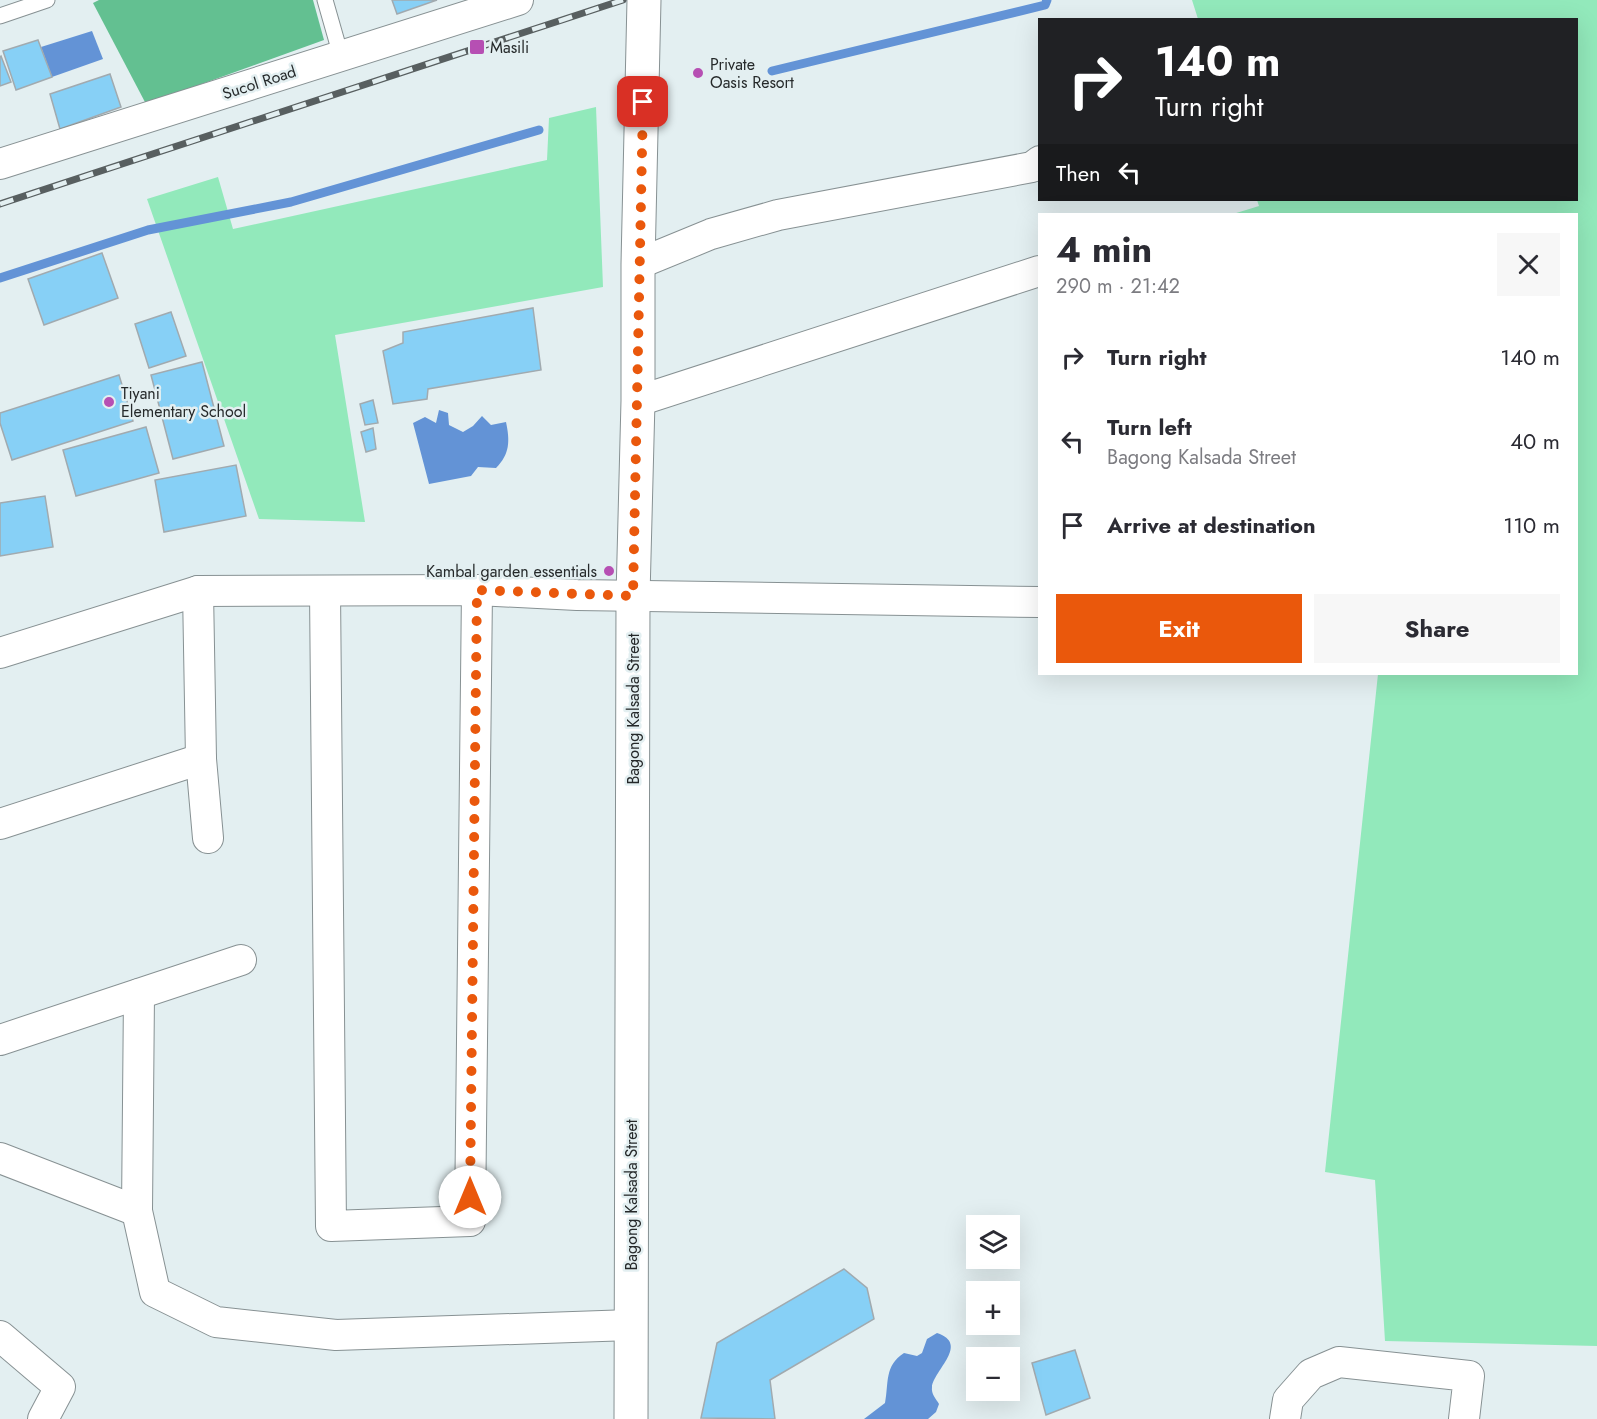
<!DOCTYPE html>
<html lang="en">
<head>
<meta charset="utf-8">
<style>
  body { margin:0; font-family:Jost,sans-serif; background:#f7f7f7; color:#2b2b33; height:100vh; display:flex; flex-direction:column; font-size:22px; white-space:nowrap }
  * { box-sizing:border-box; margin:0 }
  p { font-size:20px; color:#7c7c81 }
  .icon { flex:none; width:33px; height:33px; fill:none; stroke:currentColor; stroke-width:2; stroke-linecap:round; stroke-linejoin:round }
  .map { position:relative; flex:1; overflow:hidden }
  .drawer { position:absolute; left:1038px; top:213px; width:540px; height:462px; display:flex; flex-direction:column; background:#fff; border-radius:0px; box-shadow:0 6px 24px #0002 }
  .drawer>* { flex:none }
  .banner { position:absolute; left:1038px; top:18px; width:540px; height:183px; border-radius:0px; box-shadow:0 6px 24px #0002; background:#202124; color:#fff; overflow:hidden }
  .buttons { position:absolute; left:966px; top:1215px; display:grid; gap:12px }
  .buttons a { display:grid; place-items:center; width:54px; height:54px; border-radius:0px; background:#fff; box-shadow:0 6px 24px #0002; font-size:30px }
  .pin { position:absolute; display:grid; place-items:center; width:51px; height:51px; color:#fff; margin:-26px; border-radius:12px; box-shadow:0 3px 9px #0006 }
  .me { position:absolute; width:66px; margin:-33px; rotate:0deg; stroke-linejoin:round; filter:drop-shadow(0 0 4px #0008) }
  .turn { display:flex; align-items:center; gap:21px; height:126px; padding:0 18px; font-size:27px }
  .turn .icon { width:78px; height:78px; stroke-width:2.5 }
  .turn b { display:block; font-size:42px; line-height:51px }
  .then { display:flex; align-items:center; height:57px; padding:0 18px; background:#0003; gap:12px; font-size:22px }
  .round { display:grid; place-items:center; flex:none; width:63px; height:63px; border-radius:0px; background:#f7f7f7 }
  .head { display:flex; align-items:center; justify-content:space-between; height:102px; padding:0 18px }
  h1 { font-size:36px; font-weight:700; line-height:45px }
  .action { display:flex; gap:12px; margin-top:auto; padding:12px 18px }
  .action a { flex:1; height:69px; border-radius:0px; background:#ea580c; color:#fff; font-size:24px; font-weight:700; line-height:69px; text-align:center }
  .action a+a { background:#f7f7f7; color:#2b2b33 }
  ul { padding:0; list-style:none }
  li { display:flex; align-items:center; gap:18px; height:84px; padding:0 18px }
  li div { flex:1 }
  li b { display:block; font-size:22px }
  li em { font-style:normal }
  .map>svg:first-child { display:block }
</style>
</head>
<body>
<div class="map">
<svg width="1597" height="1419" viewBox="0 0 1597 1419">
  <rect width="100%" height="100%" fill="#e3eff1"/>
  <g fill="#92e9bb">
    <path d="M1192,0h405v1346l-212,-5 -10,-161 -50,-8 53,-498h198v-460h-343l26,-8 -2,-6h319v-180l-378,-1z"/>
    <path d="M596,107l7,180 -268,48 30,187 -106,-3 -112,-320 71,-22 15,52 314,-69 2,-42z"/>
  </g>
  <path fill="#63c091" d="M99,0h214l11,40 -178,64 -53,-101z"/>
  <g fill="#6393d6">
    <path d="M92,31l11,28 -51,18 -11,-30z"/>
    <path d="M439,410l9,3 1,12 14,7 10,-6 9,-10 9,9 15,-3c4,19 4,32 -10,46l-18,-1 -7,9 -42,8 -16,-61 12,-6 11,6z"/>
    <path d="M937,1333c33,11 -3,37 -5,54 -1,7 4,12 7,17l-3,8 -8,7h-64l21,-16c4,-20 -1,-37 19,-50l13,3 5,-3 5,-14z"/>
  </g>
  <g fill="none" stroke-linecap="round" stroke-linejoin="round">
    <g stroke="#6393d6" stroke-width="9">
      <path d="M772,71l273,-66 2,-5"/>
      <path d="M0,278l148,-48 143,-28 248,-72"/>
    </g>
  </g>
  <g fill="#87d0f6" stroke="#a1aaaf" stroke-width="1.5">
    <path d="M392,0h45l-40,14z"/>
    <path d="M38,40l14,37 -36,13 -13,-39z"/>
    <path d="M1,56l10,26 -11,4v-29z"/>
    <path d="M110,74l11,33 -61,22 -10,-35z"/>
    <path d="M102,253l16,45 -74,27 -16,-46z"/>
    <path d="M533,308l8,62 -113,19 -1,10 -34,5 -10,-53 20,-8v-11z"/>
    <path d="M171,312l15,44 -37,12 -14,-44z"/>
    <path d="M202,362l22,84 -51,13 -22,-84z"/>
    <path d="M119,375l14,46 -121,39 -12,-37v-10z"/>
    <path d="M373,400l5,23 -13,2 -5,-21z"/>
    <path d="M146,427l13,46 -83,23 -13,-46z"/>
    <path d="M373,428l3,21 -10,3 -5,-20z"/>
    <path d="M236,465l10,51 -82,16 -9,-52z"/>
    <path d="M45,496l8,51 -53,9v-53z"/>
    <path d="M844,1269l23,19 7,31 -104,61 5,39 -74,-1 16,-75z"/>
    <path d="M1075,1350l15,48 -44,17 -14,-52z"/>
  </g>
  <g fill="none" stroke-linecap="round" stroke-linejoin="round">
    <defs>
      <g id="lane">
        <path d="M325,0l16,56"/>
        <path d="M0,16l47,-16"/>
      </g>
      <g id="street">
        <path d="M0,164l518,-164"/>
        <path d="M638,264l73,-30 67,-19 254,-48 8,-6"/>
        <path d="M638,401l401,-130"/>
        <path d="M198,591l3,168 7,79"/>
        <path d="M325,591l6,635 139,-5 7,-631"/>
        <path d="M0,653l198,-62 279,-1 100,5 463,7"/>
        <path d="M0,824l201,-65"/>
        <path d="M139,994l-2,217 18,81 61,30 120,13 295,-10"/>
        <path d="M0,1040l241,-80"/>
        <path d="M0,1158l137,53"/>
        <path d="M0,1336l60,51 -17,32"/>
        <path d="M1285,1419l3,-19 23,-26 28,-12 130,14 -5,43"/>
      </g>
      <path id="secondary" d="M631,1419l2,-823 5,-195v-137l6,-264"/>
    </defs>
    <use href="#lane" stroke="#879193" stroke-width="17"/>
    <use href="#street" stroke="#879193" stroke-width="32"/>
    <use href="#secondary" stroke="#879193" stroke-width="35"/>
    <use href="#lane" stroke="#fff" stroke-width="15"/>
    <use href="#street" stroke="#fff" stroke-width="30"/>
    <use href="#secondary" stroke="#fff" stroke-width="33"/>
    <defs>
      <path id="rail" d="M0,204l623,-204"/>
    </defs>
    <use href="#rail" stroke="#585f60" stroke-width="7"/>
    <use href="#rail" stroke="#e3eff1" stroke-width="4.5" stroke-dasharray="14" stroke-linecap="butt"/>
  </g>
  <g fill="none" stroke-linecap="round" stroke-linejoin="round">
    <path stroke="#ea580c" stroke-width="10" stroke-dasharray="0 18" d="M470,1197l7,-607 156,6 10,-494"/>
  </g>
  <g fill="#b64fb3" stroke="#e3eff1" stroke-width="2">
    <rect x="469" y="39" width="16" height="16" rx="3"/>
    <circle cx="698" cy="73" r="6"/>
    <circle cx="109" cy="402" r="6"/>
    <circle cx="609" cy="571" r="6"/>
  </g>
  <g text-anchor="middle" stroke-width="5" stroke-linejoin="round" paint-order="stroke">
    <g font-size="16" fill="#25292a" stroke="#e3eff1" text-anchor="start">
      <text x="490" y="53">Masili</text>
      <text x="710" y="70">Private<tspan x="710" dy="18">Oasis Resort</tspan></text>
      <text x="121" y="399">Tiyani<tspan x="121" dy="18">Elementary School</tspan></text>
      <text x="597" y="577" text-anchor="end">Kambal garden essentials</text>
    </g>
    <g font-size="16" fill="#25292a" stroke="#e3eff1">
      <text transform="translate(259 82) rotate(-18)" y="6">Sucol Road</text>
      <text transform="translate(633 709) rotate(-90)" y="6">Bagong Kalsada Street</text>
      <text transform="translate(631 1195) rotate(-90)" y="6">Bagong Kalsada Street</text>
    </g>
  </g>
</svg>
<div class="buttons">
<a><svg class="icon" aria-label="layers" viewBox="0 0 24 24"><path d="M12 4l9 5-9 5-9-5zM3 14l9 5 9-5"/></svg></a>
<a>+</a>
<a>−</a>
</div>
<div class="pin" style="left:643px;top:102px;background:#d93025"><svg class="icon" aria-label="arrive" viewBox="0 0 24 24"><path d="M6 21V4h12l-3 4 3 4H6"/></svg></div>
<svg class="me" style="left:470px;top:1197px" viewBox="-20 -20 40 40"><circle r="19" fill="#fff"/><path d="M0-13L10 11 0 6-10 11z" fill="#ea580c"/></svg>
<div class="banner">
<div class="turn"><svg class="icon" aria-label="right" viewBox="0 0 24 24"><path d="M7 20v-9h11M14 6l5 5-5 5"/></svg><div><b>140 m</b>Turn right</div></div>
<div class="then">Then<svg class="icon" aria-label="left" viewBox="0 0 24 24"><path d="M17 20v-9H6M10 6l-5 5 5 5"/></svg></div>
</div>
<section class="drawer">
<div class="head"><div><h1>4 min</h1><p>290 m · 21:42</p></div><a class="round"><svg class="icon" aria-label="close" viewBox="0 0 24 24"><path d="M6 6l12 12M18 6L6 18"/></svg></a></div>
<ul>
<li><svg class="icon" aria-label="right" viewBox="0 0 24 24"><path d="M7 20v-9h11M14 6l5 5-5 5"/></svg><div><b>Turn right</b></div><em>140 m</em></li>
<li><svg class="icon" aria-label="left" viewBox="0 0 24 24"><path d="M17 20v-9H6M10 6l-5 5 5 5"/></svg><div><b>Turn left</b><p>Bagong Kalsada Street</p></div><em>40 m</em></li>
<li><svg class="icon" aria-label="arrive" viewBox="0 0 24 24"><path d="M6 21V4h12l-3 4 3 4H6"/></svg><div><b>Arrive at destination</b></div><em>110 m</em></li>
</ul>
<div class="action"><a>Exit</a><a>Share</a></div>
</section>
</div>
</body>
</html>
